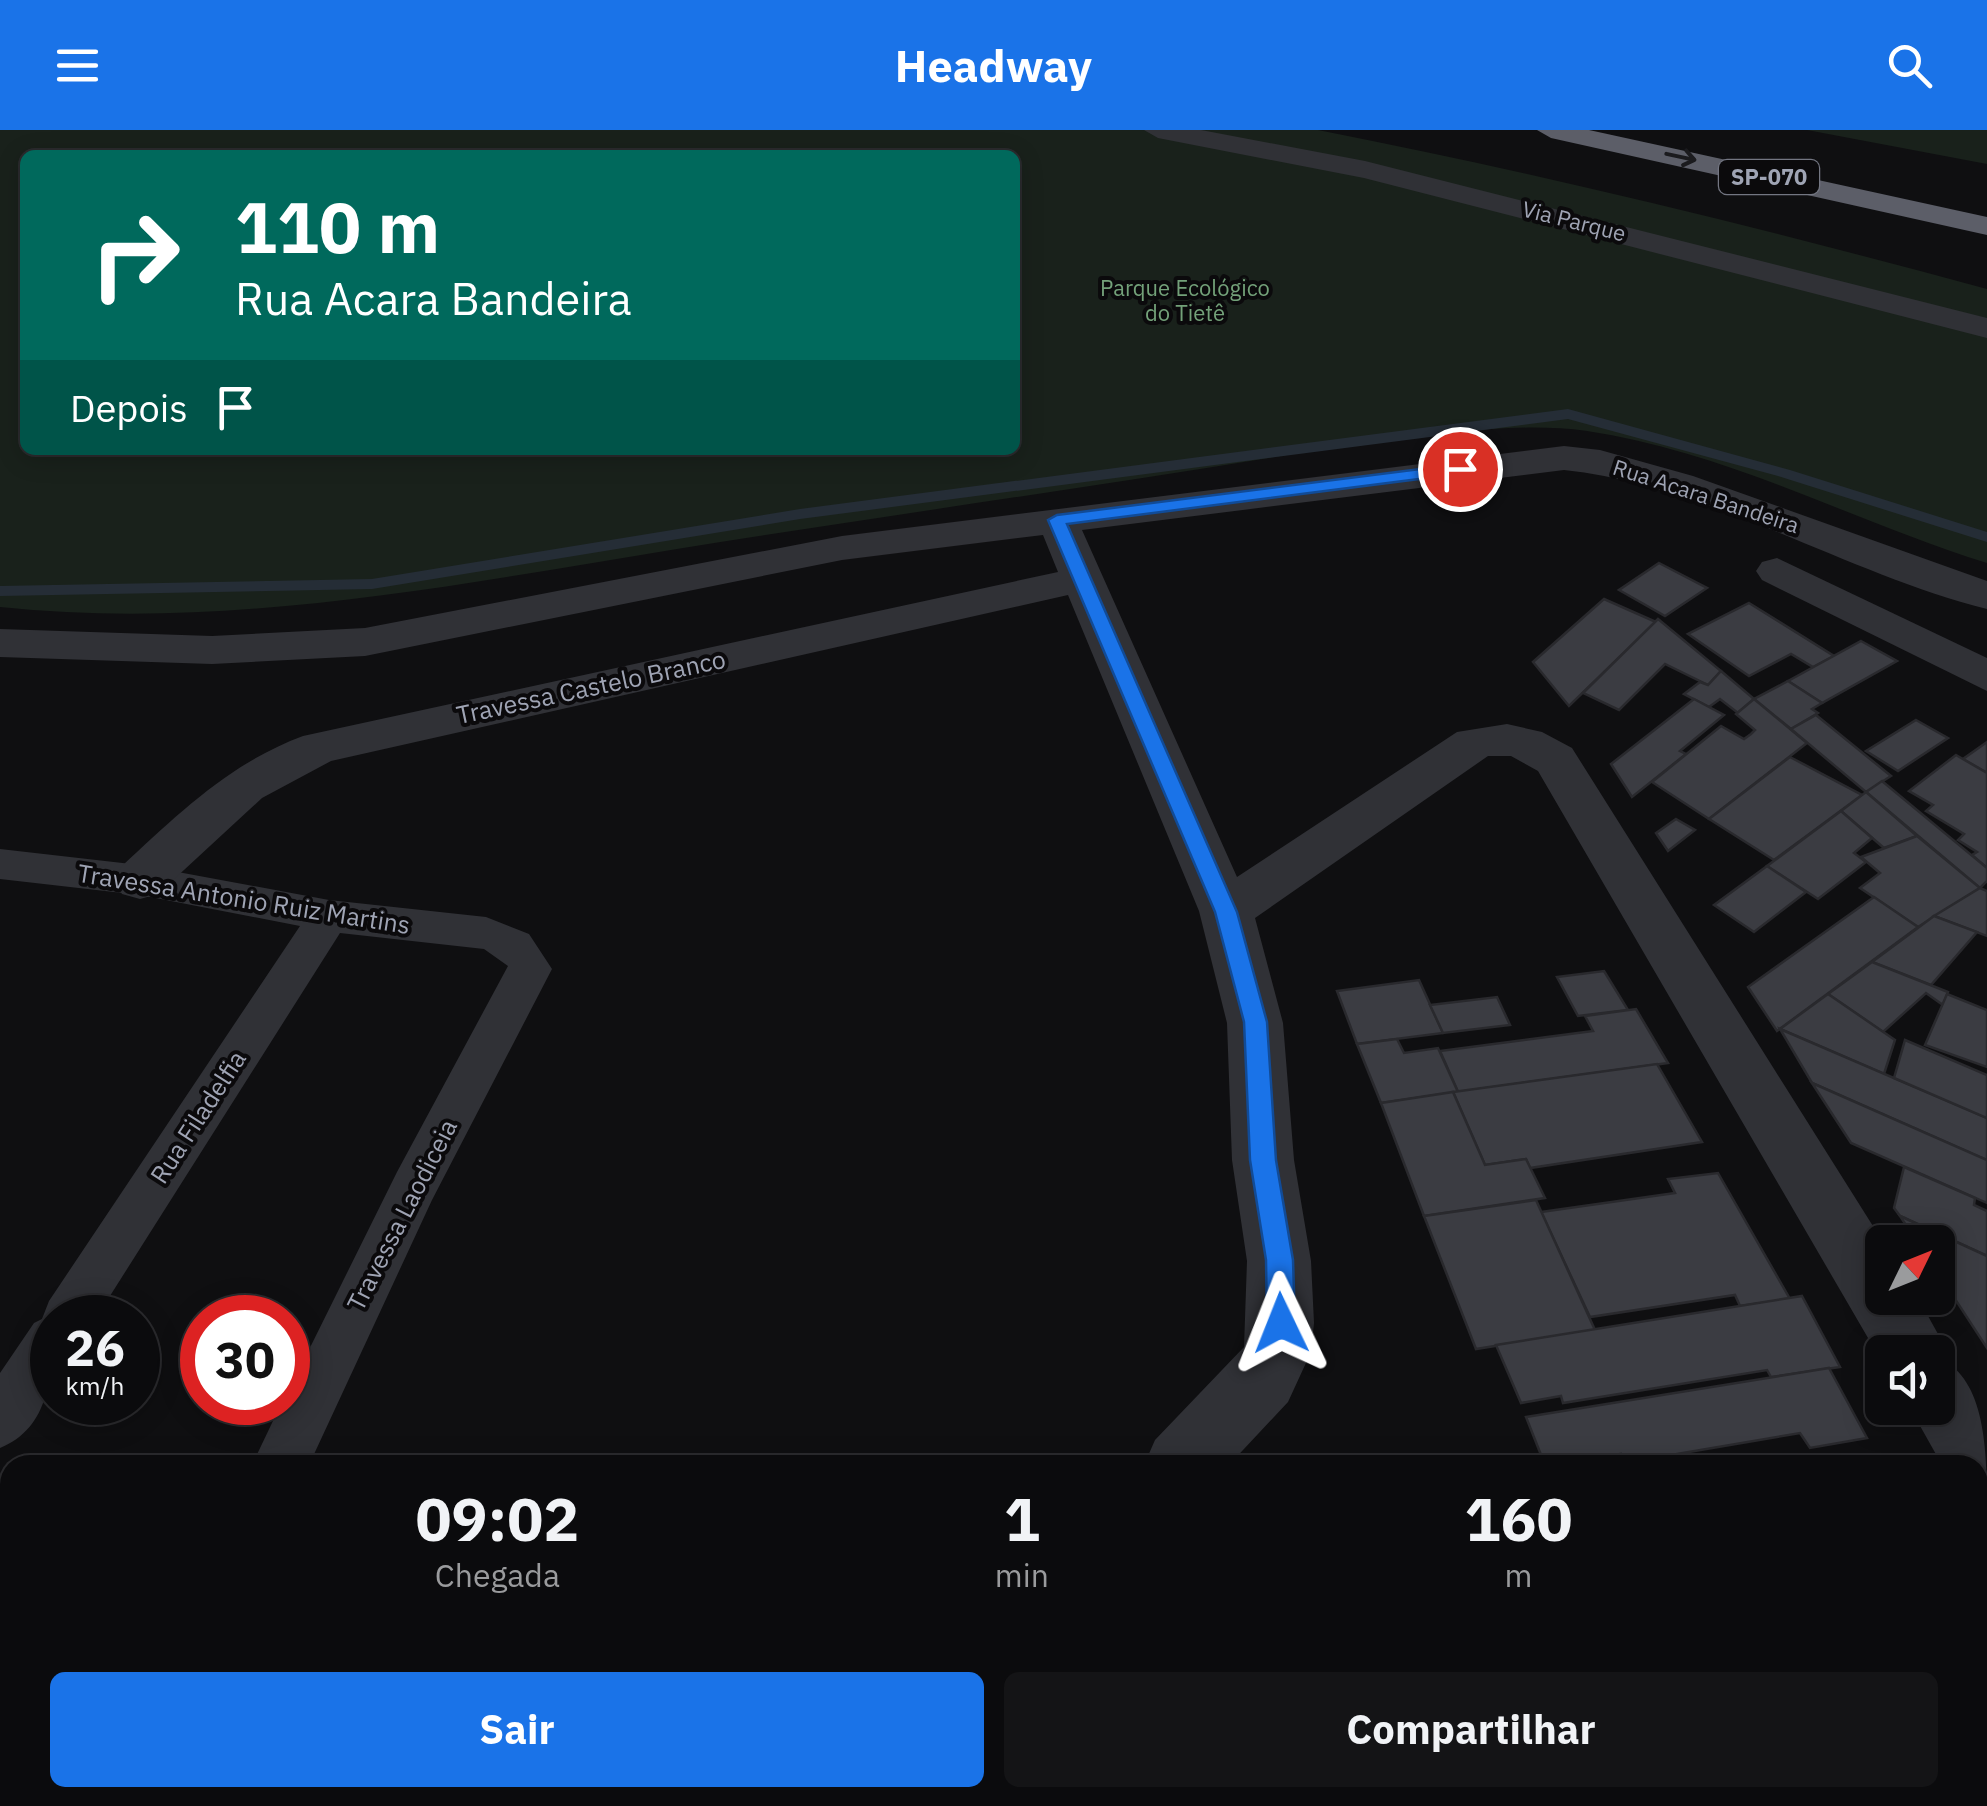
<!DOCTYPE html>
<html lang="pt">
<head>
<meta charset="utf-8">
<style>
  body { margin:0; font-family:"IBM Plex Sans",sans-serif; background:#141416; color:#f1f3f6; height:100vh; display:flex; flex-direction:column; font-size:38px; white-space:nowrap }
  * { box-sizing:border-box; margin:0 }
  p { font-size:32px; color:#9a9b9d }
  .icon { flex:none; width:55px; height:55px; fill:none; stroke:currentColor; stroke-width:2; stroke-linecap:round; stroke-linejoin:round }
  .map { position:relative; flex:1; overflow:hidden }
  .details { position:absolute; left:0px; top:1325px; width:1988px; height:352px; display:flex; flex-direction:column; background:#0b0b0d; border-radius:30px 30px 0 0; box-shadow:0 5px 25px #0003,0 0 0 2px #2b2b2e }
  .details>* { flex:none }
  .guide { position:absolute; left:20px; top:20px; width:1000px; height:305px; border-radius:15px; box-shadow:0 5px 25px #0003,0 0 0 2px #2b2b2e; background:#00695c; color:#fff; overflow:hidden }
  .needle { width:65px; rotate:47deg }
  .fabs { position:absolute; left:1865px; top:1095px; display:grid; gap:20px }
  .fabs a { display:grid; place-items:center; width:90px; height:90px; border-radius:15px; background:#0b0b0d; box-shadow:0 5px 25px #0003,0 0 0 2px #2b2b2e; font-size:50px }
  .speed { position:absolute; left:30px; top:1165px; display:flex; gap:20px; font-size:50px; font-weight:700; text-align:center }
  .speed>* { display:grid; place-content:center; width:130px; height:130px; border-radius:50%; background:#0b0b0d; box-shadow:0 5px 25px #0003,0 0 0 2px #2b2b2e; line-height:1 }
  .speed small { font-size:25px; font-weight:400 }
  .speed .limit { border:15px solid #d22; background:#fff; color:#111 }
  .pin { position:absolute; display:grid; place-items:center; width:85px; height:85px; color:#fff; margin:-42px; border:5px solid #fff; border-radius:50%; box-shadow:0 2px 10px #0007 }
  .me { position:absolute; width:110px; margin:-55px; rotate:358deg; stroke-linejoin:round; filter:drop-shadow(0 0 8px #0008) }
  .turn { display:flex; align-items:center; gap:35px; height:210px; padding:0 50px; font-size:45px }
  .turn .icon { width:130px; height:130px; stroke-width:2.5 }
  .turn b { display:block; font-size:70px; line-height:85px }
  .then { display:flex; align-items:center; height:95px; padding:0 50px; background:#0003; gap:20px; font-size:38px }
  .eta { display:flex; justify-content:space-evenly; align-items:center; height:170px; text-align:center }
  .eta b { font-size:60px; font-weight:700; line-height:70px }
  .action { display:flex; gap:20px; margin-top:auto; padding:20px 50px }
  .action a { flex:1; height:115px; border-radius:15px; background:#1a73e8; color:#fff; font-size:40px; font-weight:700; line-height:115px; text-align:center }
  .action a+a { background:#141416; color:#f1f3f6 }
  header { display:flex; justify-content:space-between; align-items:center; height:130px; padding:0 50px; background:#1a73e8; color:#fff; font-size:45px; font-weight:700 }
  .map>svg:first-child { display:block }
</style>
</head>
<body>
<header><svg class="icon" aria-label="menu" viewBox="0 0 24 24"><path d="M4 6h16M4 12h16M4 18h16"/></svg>Headway<svg class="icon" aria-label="search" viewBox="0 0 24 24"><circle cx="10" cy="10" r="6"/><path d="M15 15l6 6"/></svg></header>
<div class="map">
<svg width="1987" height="1676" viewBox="0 0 1987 1676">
  <rect width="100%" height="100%" fill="#0f0f11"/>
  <g fill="#19211b" fill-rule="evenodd">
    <path d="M0,0h1318c225,44 448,99 669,159v274c-135,-42 -259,-111 -400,-132 -65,-9 -134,2 -199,7 -236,41 -474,73 -711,111 -223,36 -450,82 -677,58zM25,25h990v295h-990z"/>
    <path d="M1807,0h180v34z"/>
  </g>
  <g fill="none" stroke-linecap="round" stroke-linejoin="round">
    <path fill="#252d36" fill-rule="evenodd" d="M1568,279l222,61 197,62v10l-209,-66 -210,-57 -768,100 -428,70 -372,7v-10l372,-7 428,-70z"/>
  </g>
  <g fill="#3b3c42" stroke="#29292d" stroke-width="2.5">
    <path d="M1659,433l48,25 -42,28 -46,-26z"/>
    <path d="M1604,469l52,23 -87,84 -36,-44z"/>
    <path d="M1749,473l85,53 -21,11 -22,-13 -42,22 -61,-42z"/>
    <path d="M1658,489l63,52 -13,14 -43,-21 -46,46 -36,-17z"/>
    <path d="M1861,511l36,20 -75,42 -34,-22z"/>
    <path d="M1721,541l33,28 -16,14 -18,-14 -11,8 -25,-13 16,-12 8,3z"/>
    <path d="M1788,551l34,22 -10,6 6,4 -27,16 -37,-30z"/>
    <path d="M1694,569l30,16 -44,36 6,3 -54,43 -21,-33z"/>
    <path d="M1754,569l53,44 -98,76 -57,-37 69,-56 23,13 7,-5 4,-4 -19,-16z"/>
    <path d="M1816,585l75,61 -25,16 -75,-63z"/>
    <path d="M1916,590l32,18 -50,33 -32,-20z"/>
    <path d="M1987,612v31l-24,-14z"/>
    <path d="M1956,625l31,18v95l-15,-13 5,-3 -19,-12 6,-6 -38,-23 7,-6 -24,-14z"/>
    <path d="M1790,627l72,38 -88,65 -65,-41z"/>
    <path d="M1882,651l105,87v13l-7,7 -114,-96z"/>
    <path d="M1866,662l51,44 -33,12 -43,-37z"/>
    <path d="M1841,681l31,27 -18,15 12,9 -48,37 -51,-33z"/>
    <path d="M1676,689l19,11 -27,21 -12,-18z"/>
    <path d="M1917,706l63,52 -62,39 -58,-39 20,-15 -19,-16z"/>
    <path d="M1767,736l39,26 -52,40 -40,-27z"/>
    <path d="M1980,758l7,3v45l-53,-20z"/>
    <path d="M1874,767l44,30 -141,104 -29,-44z"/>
    <path d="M1934,786l43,16 -46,53 -59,-23z"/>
    <path d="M1872,832l76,30 -5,13 -17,-12 -43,39 -55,-38z"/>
    <path d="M1604,841l24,39 -50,6 -21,-39z"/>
    <path d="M1419,850l24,53 -86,11 -20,-53z"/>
    <path d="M1828,864l67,46 -11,34 -104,-45z"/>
    <path d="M1947,864l40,16v57l-62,-22z"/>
    <path d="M1497,867l13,28 -67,8 -13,-28z"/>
    <path d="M1636,879l32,54 -210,29 -18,-41 153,-20 -8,-15z"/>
    <path d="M1780,899l207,89v42l-175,-77z"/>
    <path d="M1397,909l7,14 34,-5 20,44 -77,11 -24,-59z"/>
    <path d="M1905,910l82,35v43l-93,-40z"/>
    <path d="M1657,934l45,78 -172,26 -4,-9 -41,6 -32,-73z"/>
    <path d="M1812,953l175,77v43l-136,-60z"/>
    <path d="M1453,962l32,73 41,-6 19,39 -121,18 -43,-113z"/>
    <path d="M1904,1037l71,31 -1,7 13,6v45l-87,-40 -6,-8z"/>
    <path d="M1718,1043l72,126 -50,7 -5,-11 -145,22 -49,-105 134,-19 -7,-14z"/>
    <path d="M1536,1070l59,130 -119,19 -52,-133z"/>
    <path d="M1900,1086l87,40v92l-49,-75v-31h-21z"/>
    <path d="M1802,1166l38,71 -69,10 -4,-7 -204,33 -2,-7 -40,7 -25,-58z"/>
    <path d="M1829,1238l38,70 -57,10 -10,-15 -176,30 -3,-9 -76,11 -19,-48z"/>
    <path d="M1978,1506l9,17v46l-9,2z"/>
    <path d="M1987,1597v79h-187l-2,-4 23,-4h157v-70z"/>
    <path d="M1656,1668h85l4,8h-85z"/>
  </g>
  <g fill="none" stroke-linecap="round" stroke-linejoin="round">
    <g fill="#303136" fill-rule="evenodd">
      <path d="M0,719l140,16 189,35 157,17 43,17 23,35 -120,231 -123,265h-57l30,-63h6v-10l109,-220 111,-206 -24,-17 -144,-16 -244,385h-44c0,49 2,108 -52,130v-75l34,-50 8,-4 7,-18 251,-375 -160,-31 -140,-16z"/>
      <path d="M87,1668h64l-4,8h-64z"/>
    </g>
    <g fill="#303136" fill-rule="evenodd">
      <path d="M1144,0h57l164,31 622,157v20l-623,-160 -206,-40z"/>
      <path d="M1564,316l36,4 93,26 294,105v28c-143,-36 -275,-123 -423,-139l-482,60 155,347 220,-145 50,-8 35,8 30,16 311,494 -1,56h36l30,54 -4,9c43,23 43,97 43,148l-9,-4v-40h-36l-32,-57h28v-56h-56v10l-344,-591 -27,-15h-23l-233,162 28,105 11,137 17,101 3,62 -3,29 -23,50 -59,63h-85l11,-25 89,-93 3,-86 -15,-101 -5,-137 -28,-112 -131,-316 -737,166 -69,37 -104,96 -18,5 -18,-5 -8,-14 8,-14c56,-52 108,-103 181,-130l755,-164 -15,-37 -201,25 -477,96 -153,8 -212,-7v-28l212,7 153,-8 477,-92z"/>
      <path d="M1777,428l210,100v33l-225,-111 -6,-9 6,-9z"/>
      <path d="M799,1668h87l-3,8h-87z"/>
    </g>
    <path fill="#5c5e68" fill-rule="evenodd" d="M1537,0h52l398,87v18l-436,-97z"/>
  </g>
  <defs><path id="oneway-shaft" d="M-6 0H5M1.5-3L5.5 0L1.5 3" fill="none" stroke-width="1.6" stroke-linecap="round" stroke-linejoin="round" transform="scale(2.5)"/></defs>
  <use stroke="#1b1b1e" href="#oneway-shaft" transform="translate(1681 27) rotate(12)"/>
  <path fill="#1a73e8" stroke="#114b97" stroke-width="2.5" d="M1460,334l8,5 -2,4 -399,51 170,388 30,110 9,138 17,100 2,63 -4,9 -10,4 -9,-4 -5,-9 -1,-63 -16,-100 -6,-138 -29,-110 -167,-392 9,-5z"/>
  <g text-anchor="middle" stroke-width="8" stroke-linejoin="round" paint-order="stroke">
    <rect fill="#0b0a0c" stroke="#737682" stroke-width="2.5" x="1719" y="30" width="100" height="34" rx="8"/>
    <g font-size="22" font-weight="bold" fill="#9fa4b4">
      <text x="1769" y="55">SP-070</text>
    </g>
    <g font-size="22" fill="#9fa4b4" stroke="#0b0a0c">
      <text transform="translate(1574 91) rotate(14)" y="8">Via Parque</text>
      <text transform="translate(1706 366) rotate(18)" y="8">Rua Acara Bandeira</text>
    </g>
    <g font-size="22" fill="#73a179" stroke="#0b0a0c">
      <text x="1185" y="166">Parque Ecológico<tspan x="1185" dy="25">do Tietê</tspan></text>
    </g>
    <g font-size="25" fill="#9fa4b4" stroke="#0b0a0c">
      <text transform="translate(591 557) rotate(-12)" y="9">Travessa Castelo Branco</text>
      <text transform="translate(244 769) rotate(9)" y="9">Travessa Antonio Ruiz Martins</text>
      <text transform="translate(198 987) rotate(-57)" y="9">Rua Filadelfia</text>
      <text transform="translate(402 1085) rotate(-63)" y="9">Travessa Laodiceia</text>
    </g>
  </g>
</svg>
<div class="fabs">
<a><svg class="needle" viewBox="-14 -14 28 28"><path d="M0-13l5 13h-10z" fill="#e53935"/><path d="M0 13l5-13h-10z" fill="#9a9b9d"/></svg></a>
<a><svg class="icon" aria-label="sound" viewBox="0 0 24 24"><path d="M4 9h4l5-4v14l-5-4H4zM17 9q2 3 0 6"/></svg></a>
</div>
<div class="speed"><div>26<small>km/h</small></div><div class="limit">30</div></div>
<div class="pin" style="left:1460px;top:339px;background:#d93025"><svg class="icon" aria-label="arrive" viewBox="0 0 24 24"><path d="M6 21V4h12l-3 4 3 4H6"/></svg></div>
<svg class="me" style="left:1281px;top:1193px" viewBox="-20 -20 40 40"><path d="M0-17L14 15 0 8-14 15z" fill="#1a73e8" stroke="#fff" stroke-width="4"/></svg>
<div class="guide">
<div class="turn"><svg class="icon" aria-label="right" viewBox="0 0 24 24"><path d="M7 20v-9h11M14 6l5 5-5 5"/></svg><div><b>110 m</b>Rua Acara Bandeira</div></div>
<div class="then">Depois<svg class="icon" aria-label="arrive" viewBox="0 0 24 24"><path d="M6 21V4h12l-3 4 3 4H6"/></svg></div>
</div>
<section class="details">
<div class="eta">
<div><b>09:02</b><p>Chegada</p></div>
<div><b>1</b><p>min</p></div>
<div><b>160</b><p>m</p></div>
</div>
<div class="action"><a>Sair</a><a>Compartilhar</a></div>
</section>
</div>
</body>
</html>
